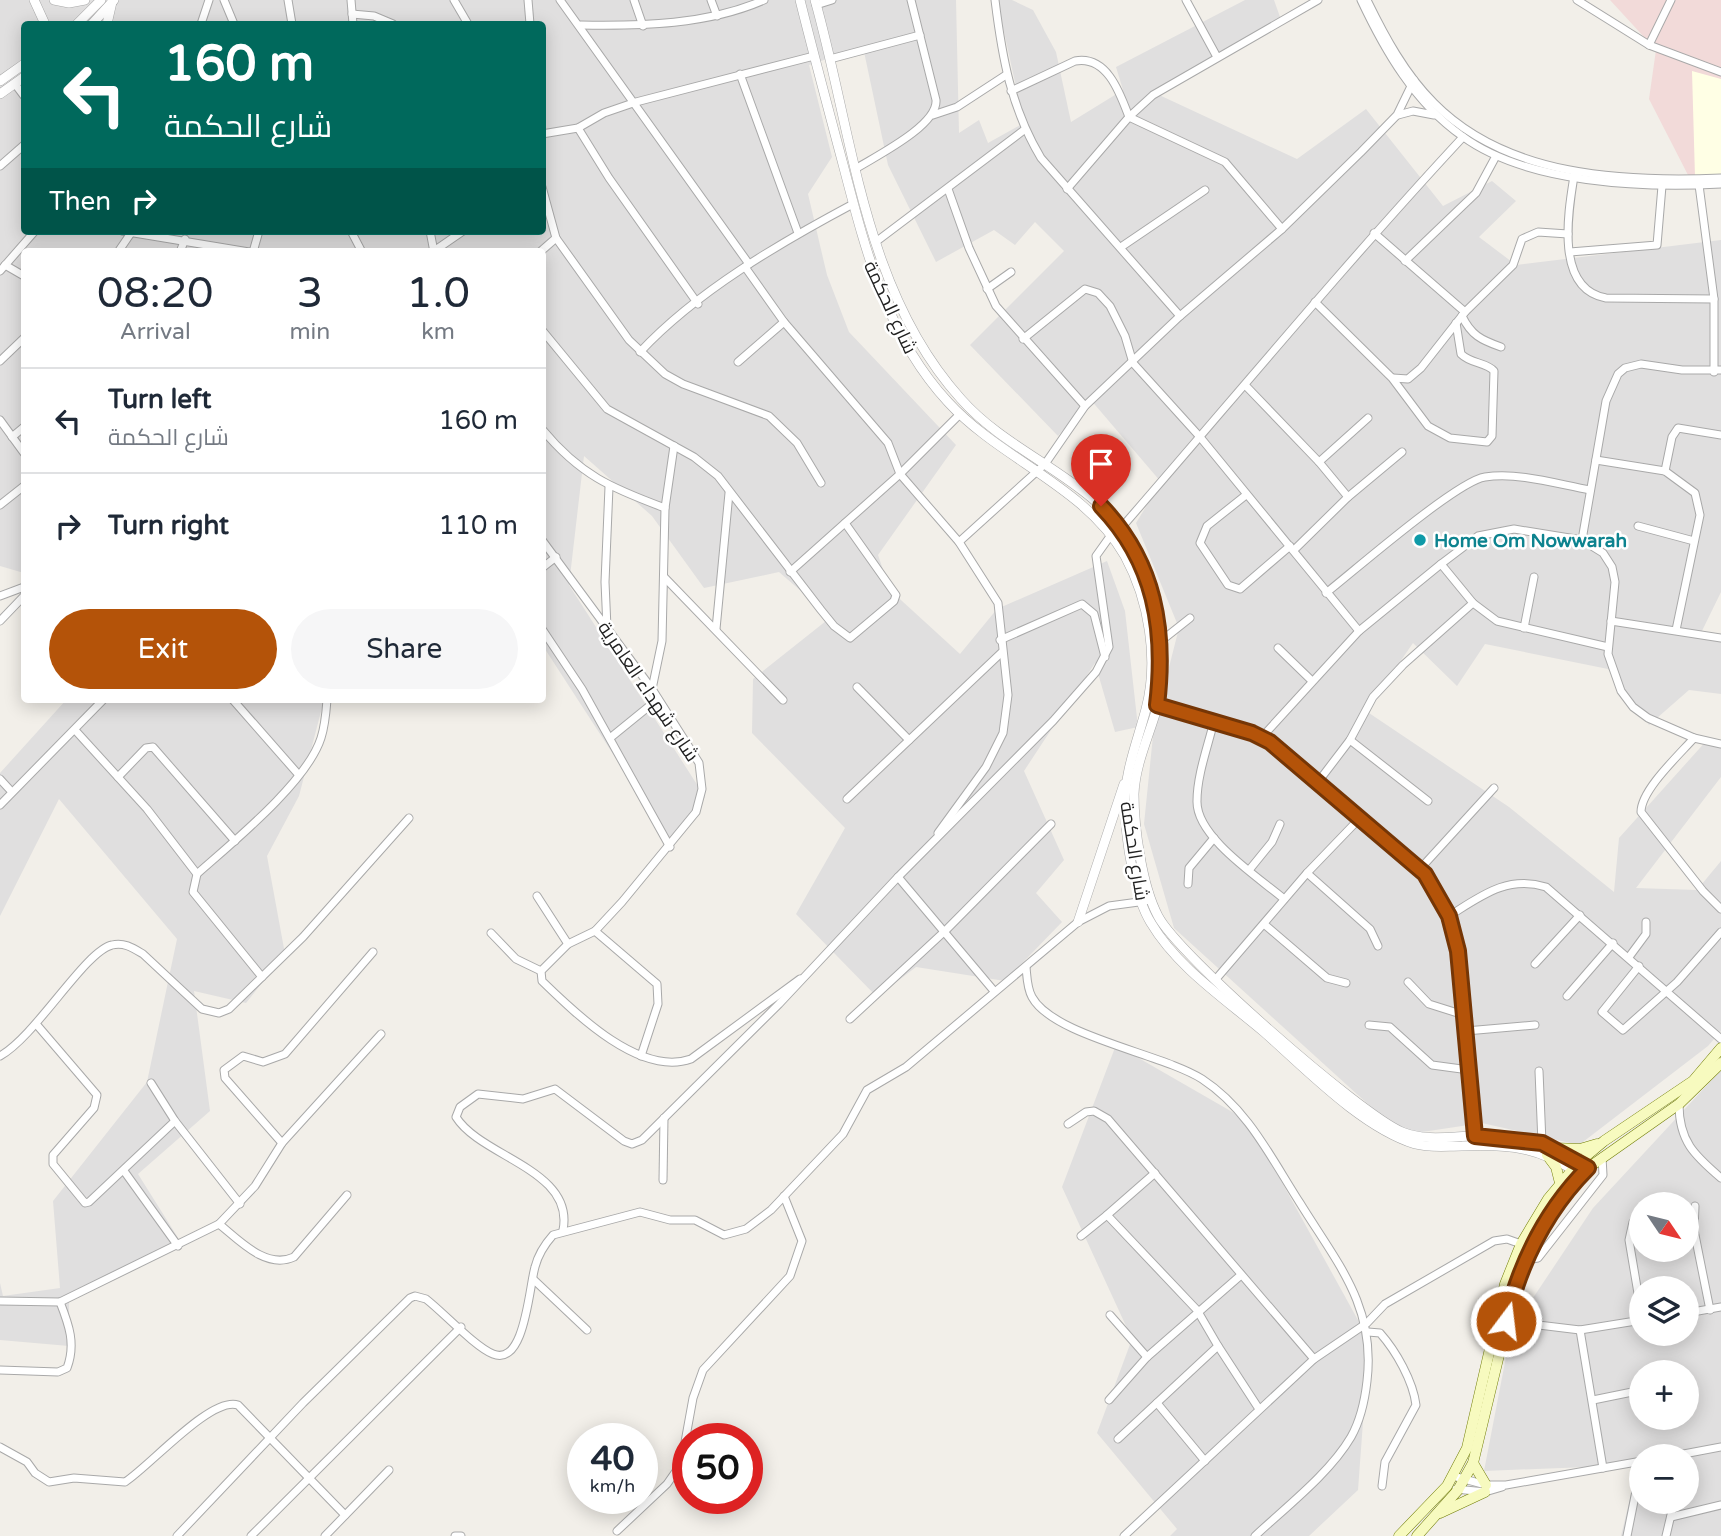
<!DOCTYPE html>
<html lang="en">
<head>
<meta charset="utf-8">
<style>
  body { margin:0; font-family:"Varela Round",Cairo,sans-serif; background:#f6f6f7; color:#1f2937; height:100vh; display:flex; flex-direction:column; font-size:26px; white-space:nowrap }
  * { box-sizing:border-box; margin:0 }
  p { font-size:23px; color:#747a83 }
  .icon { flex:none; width:38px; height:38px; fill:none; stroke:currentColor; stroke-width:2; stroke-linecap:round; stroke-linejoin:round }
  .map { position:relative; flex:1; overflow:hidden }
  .drawer { position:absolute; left:21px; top:248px; width:525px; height:455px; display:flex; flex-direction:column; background:#fff; border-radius:7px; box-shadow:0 4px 18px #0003 }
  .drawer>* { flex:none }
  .top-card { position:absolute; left:21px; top:21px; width:525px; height:214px; border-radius:7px; box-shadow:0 4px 18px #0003; background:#00695c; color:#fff; overflow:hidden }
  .needle { width:46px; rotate:125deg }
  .buttons { position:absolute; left:1629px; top:1192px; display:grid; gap:14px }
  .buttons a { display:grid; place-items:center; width:70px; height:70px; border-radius:50%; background:#fff; box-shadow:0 4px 18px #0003; font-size:35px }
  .speed { position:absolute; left:567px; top:1423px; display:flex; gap:14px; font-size:35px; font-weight:700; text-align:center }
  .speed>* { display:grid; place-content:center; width:91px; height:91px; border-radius:50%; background:#fff; box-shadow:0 4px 18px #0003; line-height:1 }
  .speed small { font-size:18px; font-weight:400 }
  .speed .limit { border:10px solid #d22; background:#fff; color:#111 }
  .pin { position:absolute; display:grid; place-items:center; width:60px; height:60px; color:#fff; margin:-72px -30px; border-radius:50% 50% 50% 0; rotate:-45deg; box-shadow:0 0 7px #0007 }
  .pin .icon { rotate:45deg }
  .me { position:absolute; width:77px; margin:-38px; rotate:15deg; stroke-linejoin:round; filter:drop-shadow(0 0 5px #0008) }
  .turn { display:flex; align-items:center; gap:24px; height:147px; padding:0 28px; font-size:32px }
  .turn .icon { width:91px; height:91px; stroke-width:2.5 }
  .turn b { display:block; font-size:49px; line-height:60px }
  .then { display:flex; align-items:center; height:66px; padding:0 28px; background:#0003; gap:14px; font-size:26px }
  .eta { display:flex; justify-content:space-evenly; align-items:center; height:119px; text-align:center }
  .eta b { font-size:42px; font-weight:600; line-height:49px }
  .primary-button { display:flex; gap:14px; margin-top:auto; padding:14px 28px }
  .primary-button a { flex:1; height:80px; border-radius:42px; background:#b45309; color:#fff; font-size:28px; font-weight:600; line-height:80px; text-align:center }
  .primary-button a+a { background:#f6f6f7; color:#1f2937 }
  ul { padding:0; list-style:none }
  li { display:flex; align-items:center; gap:21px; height:105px; padding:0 28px; border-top:2px solid #e0e1e3 }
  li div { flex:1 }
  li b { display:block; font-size:26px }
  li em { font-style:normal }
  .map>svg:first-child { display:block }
</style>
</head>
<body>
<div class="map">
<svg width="1721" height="1536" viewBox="0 0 1721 1536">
  <rect width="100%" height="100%" fill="#f2efe9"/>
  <g fill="#e0dfdf" fill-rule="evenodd">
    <path d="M0,0h956l3,133 20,-13 9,23 36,-20 -27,-123h15l21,10 23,42 15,70 52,-32 -7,-23 129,-67h29l6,17 -123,77 140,65 69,-50 77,97 49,-25 24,20 -37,36 37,28 205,-25v352l-21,43 21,5v54l-32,-4 -40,35 -41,-56 -123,-25 -28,42 -44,-43 -47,68 143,96 105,85 5,-54 89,-99 13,8v30l-85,111 61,2 24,-29v170l-13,15 -129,99 -97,-22 -80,12 -228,-207 -30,-104 10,-98 25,-98 -43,-105 25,-41 -71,-83 -32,37 -88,-91 94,-94 -29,-29 -20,23 -21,-15 -58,32 -48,-97 -25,-118 -54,18 23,92 -24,37 19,81 22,57 107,113 -78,110 12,35 70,64 37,-45 110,-48 18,50 13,116 -23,5 -20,-69 -71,108 40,89 -28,33 26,29 -57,59 -89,-14 -39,30 -81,-83 49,-86 -93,-95 1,-54 78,-62 -52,-45 -75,16 -52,-72 -68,-60 -15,129 136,212 -35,45 -127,-196 -1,-394h-518v321l-24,-7zM24,24h518v207h-518z"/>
    <path d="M66,700h258l-25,96 -32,60 18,98 -39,49 -52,-12 16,120 -72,63 42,67 -111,61v44l-69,-6v-57l3,13 57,-8 -7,-87 94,-119 30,-143 -118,-140 -59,117v-143z"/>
    <path d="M1116,1045l132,76 121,219 -11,150 -49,46h-139l7,-7 -80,-96 35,-94 -70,-152z"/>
    <path d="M1721,1070v466h-100l17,-71 -154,6 27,-140 82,-123zM1642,1204h45v46h-45zM1642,1288h45v46h-45zM1642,1372h45v46h-45zM1642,1456h45v46h-45z"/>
  </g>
  <path fill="#f2dad9" d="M1610,0h111v174l-33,1 -39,-76 7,-49z"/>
  <path fill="#ffffe5" d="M1692,71l29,8v95l-26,3z"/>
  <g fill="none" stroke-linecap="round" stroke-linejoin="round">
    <defs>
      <g id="minor">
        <path d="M224,0l10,24"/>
        <path d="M288,0l4,24"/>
        <path d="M351,0l2,24"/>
        <path d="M454,0l14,24"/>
        <path d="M528,0l2,24"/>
        <path d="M560,0l189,264"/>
        <path d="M634,0l9,26"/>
        <path d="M711,0l6,16"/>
        <path d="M995,0c7,57 16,108 46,158l139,158"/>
        <path d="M1186,0l31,57"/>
        <path d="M1361,0c24,51 54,103 101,136 65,48 181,52 259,48"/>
        <path d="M1367,0c18,37 38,74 67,103 73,74 189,79 287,75"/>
        <path d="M1577,0l72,45 72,27"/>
        <path d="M816,5l16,-5"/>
        <path d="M352,14l22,2 19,8"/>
        <path d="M201,24l8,-24"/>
        <path d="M581,25c61,1 126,0 183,-25"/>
        <path d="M1649,45l22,-45"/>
        <path d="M830,59l90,-24"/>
        <path d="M740,74l58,159"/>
        <path d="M15,84l9,12"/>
        <path d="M1011,91l64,-30c32,-6 45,32 54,56l96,45 57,67"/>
        <path d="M933,115l24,-8 49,-32"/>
        <path d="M1398,115l15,-4 21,4"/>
        <path d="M578,128l31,50 89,126"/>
        <path d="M542,134l36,-6 26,-15 32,-11 178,-46"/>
        <path d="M0,166l24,-21"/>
        <path d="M857,168c21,-13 81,-43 79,-68l-25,-100"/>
        <path d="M1574,176c-6,37 -19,113 32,122l108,1"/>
        <path d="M1699,185l15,114v73"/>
        <path d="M542,187l14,51 73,102 36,34 18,10 86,32 28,27 24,40"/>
        <path d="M948,189l21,59 27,58 89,100"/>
        <path d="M1067,189l62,-72 24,-22 165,-95"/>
        <path d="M122,231l127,21"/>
        <path d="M351,231l11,21"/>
        <path d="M430,231l4,21"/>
        <path d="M1374,233l91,79"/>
        <path d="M877,241l147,-111"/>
        <path d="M1121,247l84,-57"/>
        <path d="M434,251l29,-20"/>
        <path d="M118,252l13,-19"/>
        <path d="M180,252l5,-13"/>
        <path d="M253,252l6,-21"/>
        <path d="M540,252l16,-14"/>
        <path d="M1570,252l87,-7 5,-59"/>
        <path d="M1405,261l71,-68 20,-37"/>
        <path d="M5,265l19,11"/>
        <path d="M745,267l39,55 104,121 12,31 59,68 39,61 10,92 -5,38 -17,34 -48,66"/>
        <path d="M0,271l35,-40"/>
        <path d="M987,289l24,-17"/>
        <path d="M1315,302l77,76 36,48 22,12 37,4 5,-6 2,-65c-8,-9 -23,-7 -33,-17l-5,-31"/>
        <path d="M1462,316c9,19 19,24 39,31"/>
        <path d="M542,330l65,79 87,48 24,19 103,134 13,16 16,12 44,-37 2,-6 -51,-72"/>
        <path d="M1023,339l62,-50 13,4 12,13 15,30 8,27 67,74 159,194"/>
        <path d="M640,352c57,-61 140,-109 213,-148"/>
        <path d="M0,361l24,-23"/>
        <path d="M738,362l46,-40"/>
        <path d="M1393,378l15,1 13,-11 44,-56 48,-47 9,-26 16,-7 30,2"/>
        <path d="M1246,386l73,76 29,35"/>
        <path d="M0,420l24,33"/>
        <path d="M542,429c38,46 69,59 123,79"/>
        <path d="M12,437l12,-10"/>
        <path d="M1596,460l69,11 30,22 5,22 -24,115"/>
        <path d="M1319,462l49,-44"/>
        <path d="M1665,471l7,-34 6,-9 43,7"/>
        <path d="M1246,495l-39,31 -7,17 28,42 12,4 50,-43"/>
        <path d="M0,505l24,-19"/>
        <path d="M1638,526l56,15"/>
        <path d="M1122,527c113,-130 223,-263 341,-390"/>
        <path d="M542,540l110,149 47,74 3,26 -6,23 -74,90 -27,29 -27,13 -27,27 1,10c34,33 98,96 149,78l109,-80"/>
        <path d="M1582,540l24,-139 12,-27 7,-6 16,-4 41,6h39"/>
        <path d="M959,542l86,-78 40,-58 95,-90 102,-87 79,-77 36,-37 17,-35"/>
        <path d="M1294,550l54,-53 54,-45"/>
        <path d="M1441,564l32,39 24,18 111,26"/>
        <path d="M542,568l14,-11"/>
        <path d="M790,572l110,-98 60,-60"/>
        <path d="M665,578l118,122"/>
        <path d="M1326,593c28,-22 131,-112 159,-116 34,-5 72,7 105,13"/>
        <path d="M0,596l24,-9"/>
        <path d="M0,621l24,-25"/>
        <path d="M1611,621l110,17"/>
        <path d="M607,628l-2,-46 4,-95"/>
        <path d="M1524,628l10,-51"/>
        <path d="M542,629l40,60 88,158"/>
        <path d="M716,629l13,-136"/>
        <path d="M1000,640l82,-36 12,10 11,43"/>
        <path d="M1161,641l29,-23"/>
        <path d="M1278,648l33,32"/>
        <path d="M857,687l52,53"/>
        <path d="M652,689l10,-48 3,-133 9,-62"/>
        <path d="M233,700l65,74"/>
        <path d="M1157,705l95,28 18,9 150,127 19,28 10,19 9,35 17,185"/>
        <path d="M1214,721c-6,25 -17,54 -17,80 -1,36 61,76 87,98"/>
        <path d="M75,730l72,79 50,65 -4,18 69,85"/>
        <path d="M1262,737l97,-106 82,-67 37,-28 36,-7 68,11 21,13 9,14 3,15 -7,72 13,37 12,16 15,11 46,20 27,6"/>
        <path d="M610,738l48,-39"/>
        <path d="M1694,738c-15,17 -53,52 -53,74l62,79 18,18"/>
        <path d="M1350,740l78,61"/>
        <path d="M118,777l28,-29 7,-1 82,94"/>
        <path d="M0,779l11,12"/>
        <path d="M1318,782l32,-42 23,-43 30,-32 70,-62"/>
        <path d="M847,799l154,-146"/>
        <path d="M0,805l103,-105"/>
        <path d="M1250,869l22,-27 8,-18"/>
        <path d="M1420,869l74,-81"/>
        <path d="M1307,873l63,56 8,17"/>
        <path d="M197,874c36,-32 110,-92 124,-136 4,-12 5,-25 6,-38"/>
        <path d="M898,877l96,114"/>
        <path d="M1188,884l1,-16 25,-30"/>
        <path d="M537,896l31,48"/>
        <path d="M1449,916c32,-20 58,-41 97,-29l175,152"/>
        <path d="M1264,924l63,54 19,5"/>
        <path d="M595,931l62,53 1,20 -17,52"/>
        <path d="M491,933l25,26 25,12"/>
        <path d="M1629,957l17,-23v-12"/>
        <path d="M1535,964l45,-49"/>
        <path d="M1639,966l-37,46 21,18 54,-48 44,-50"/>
        <path d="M1026,967c1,10 1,21 6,30 21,39 131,57 170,82 46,30 69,79 98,124 37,60 76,103 67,178 -2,18 -7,40 -16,56 -21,36 -65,70 -96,99"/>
        <path d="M1216,979l91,-106 53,-55"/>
        <path d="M1408,982l21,22 35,11"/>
        <path d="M1567,996l46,-53"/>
        <path d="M850,1019l96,-89 105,-106"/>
        <path d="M37,1025l60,70 -3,13 -41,47v9l32,39 4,-1 86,-81"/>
        <path d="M1369,1025l21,2 42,38 37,5"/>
        <path d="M1466,1031l69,-6"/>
        <path d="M0,1056c36,-20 85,-105 112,-111 12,-3 21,3 31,9l59,55 17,4 10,-4 74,-72 106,-119"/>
        <path d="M1539,1071l3,72"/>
        <path d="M151,1083l24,38 65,83"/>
        <path d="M1679,1104c0,37 15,51 42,74"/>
        <path d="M1068,1124l18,-12 8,-1 14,8 206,240 53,-36 18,-19 109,-63 13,-2 14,5"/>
        <path d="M282,1143l-57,-65 -1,-8 19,-14 20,6 22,-8 88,-102"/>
        <path d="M124,1171l54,75"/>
        <path d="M663,1180l1,-62"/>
        <path d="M1695,1206l-1,24 16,80"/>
        <path d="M1633,1222l-4,18 13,77"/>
        <path d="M219,1224c20,16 47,46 75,33l53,-62"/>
        <path d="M563,1230c12,-60 -82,-73 -107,-113l4,-10 18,-13 45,5 32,-10 69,52 8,3 10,-4 137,-136 119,-127 155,-156 43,-49 13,-25 -13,-91 15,-21"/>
        <path d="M1081,1236l26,-21"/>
        <path d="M1526,1260l12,-2 65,-83 -1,-18"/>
        <path d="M533,1279l54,51"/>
        <path d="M0,1301l60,1 159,-78 36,-38 27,-43 99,-109"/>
        <path d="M1687,1313l34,-6"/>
        <path d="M1110,1315l37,42"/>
        <path d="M1506,1321l74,9 62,-10"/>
        <path d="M1580,1330l23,138"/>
        <path d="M1368,1332l12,1c16,18 33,48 36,72l-31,57 -3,24"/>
        <path d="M1218,1346l41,63"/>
        <path d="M0,1370l58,2 9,-4c9,-24 2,-43 -7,-66"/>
        <path d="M1109,1400l38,-43 94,-82"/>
        <path d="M1593,1400l49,-10"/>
        <path d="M1157,1403l48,58"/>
        <path d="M1118,1439l100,-93 -21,-36 -90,-95 48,-42"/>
        <path d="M0,1447l27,15 8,11 14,9 25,-4 51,4c25,-16 86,-86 113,-77l107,110"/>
        <path d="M1673,1456l48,-9"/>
        <path d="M1453,1476l33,9h20l136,-24"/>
        <path d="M1456,1489l29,3 17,-5"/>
        <path d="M1671,1517l50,-12"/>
        <path d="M617,1531l50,-47 14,-20 12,-66 10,-28 87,-94 12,-35 -18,-45"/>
        <path d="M177,1536l126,-133 107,-105 5,-2 11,3c17,13 49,48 67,55 32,13 36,-67 42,-87 3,-12 10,-23 18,-32l87,-23 30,8h25l29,15 22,-6 25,-19 72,-76 24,-44 39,-23 172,-145 31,-16 37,-5"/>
        <path d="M251,1536l210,-209"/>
        <path d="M325,1536l64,-66"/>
        <path d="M455,1536h6"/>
        <path d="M1124,1536l190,-177"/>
        <path d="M1627,1536l15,-75"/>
        <path d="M1666,1536l8,-34"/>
      </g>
      <g id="tertiary">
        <path d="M34,0l11,24"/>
        <path d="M54,0l15,3 16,-3"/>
        <path d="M800,0c14,56 29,112 44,168 22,84 43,168 104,234 53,58 137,84 177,154 24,44 34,104 21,153 -9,34 -22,64 -21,99 1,32 9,88 26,115 26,44 74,76 113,109 42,37 97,95 151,112 15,4 31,2 47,2 49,-2 77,1 119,29"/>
        <path d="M815,0c38,134 48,291 146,399 52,59 137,80 175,152 24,48 34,107 20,160 -8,27 -21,55 -22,83 0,34 8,92 24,122 20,39 203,199 244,216 23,9 46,5 70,4 43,-1 74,6 111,29"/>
        <path d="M77,24l24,-24"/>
        <path d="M92,24l22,-24"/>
        <path d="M107,24l5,-22"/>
        <path d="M0,81l24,-17"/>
        <path d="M0,94l24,-17"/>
        <path d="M1078,922l46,-138"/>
      </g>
      <g id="secondary">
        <path d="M1554,1148l26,1 17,-5"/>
        <path d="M1547,1155l9,12 4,16"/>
        <path d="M1473,1463l13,22"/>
        <path d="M1440,1513l45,-21"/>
        <path d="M1399,1536l48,-50 20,-38 38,-164 16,-40 27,-45 31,-37 25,-21 89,-60 28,-33"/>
        <path d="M1417,1536l41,-46 15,-27 44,-183 29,-58 42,-54 91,-64 42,-41"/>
      </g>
    </defs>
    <use href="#minor" stroke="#a9a9a9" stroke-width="9"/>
    <use href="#tertiary" stroke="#a9a9a9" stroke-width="10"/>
    <use href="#secondary" stroke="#707d05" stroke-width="11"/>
    <use href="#minor" stroke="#fff" stroke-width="7"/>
    <use href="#tertiary" stroke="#fff" stroke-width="9"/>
    <use href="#secondary" stroke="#f7fabf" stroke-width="10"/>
  </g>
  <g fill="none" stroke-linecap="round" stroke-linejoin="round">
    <defs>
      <path id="route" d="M1101,506c54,56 65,124 56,199l95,28 18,9 155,132 24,42 9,35 17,185 67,7 46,25c-42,42 -68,95 -82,153"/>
    </defs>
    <use href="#route" stroke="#753606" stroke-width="18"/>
    <use href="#route" stroke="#b45309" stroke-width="12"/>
  </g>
  <circle fill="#0f9aa8" stroke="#fff" stroke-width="2.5" cx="1420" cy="540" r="7"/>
  <g text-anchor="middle" stroke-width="5" stroke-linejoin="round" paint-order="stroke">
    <g font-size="19" fill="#222" stroke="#fff">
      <text transform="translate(891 307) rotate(65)" y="7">شارع الحكمة</text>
      <text transform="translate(649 691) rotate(56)" y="7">شارع شهداء العامرية</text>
      <text transform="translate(1135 851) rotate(81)" y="7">شارع الحكمة</text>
    </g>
    <g font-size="19" font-weight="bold" fill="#0d838f" stroke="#fff" text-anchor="start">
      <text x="1434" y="547">Home Om Nowwarah</text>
    </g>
  </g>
</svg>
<div class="buttons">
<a><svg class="needle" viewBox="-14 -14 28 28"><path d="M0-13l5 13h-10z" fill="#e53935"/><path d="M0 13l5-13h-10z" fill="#747a83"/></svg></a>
<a><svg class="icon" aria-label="layers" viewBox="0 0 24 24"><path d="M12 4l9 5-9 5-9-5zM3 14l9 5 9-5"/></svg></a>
<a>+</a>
<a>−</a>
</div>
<div class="speed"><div>40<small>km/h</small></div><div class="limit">50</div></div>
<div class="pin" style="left:1101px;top:506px;background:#d93025"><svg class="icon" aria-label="arrive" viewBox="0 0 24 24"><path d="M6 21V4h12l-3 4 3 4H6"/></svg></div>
<svg class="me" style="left:1506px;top:1321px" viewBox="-20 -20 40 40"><circle r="17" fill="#b45309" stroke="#fff" stroke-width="3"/><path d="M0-11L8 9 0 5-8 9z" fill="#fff"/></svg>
<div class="top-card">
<div class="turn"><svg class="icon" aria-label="left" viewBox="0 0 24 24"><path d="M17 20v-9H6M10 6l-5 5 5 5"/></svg><div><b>160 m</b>شارع الحكمة</div></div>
<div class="then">Then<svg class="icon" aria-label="right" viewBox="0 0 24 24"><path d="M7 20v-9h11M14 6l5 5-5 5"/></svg></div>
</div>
<section class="drawer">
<div class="eta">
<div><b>08:20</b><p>Arrival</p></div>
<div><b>3</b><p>min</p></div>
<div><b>1.0</b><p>km</p></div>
</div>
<ul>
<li><svg class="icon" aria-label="left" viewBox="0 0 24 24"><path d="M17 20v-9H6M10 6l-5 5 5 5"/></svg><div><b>Turn left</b><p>شارع الحكمة</p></div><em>160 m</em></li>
<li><svg class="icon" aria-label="right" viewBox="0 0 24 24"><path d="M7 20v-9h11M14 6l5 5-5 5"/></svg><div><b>Turn right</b></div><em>110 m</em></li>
</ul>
<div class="primary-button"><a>Exit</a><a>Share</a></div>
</section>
</div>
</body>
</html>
